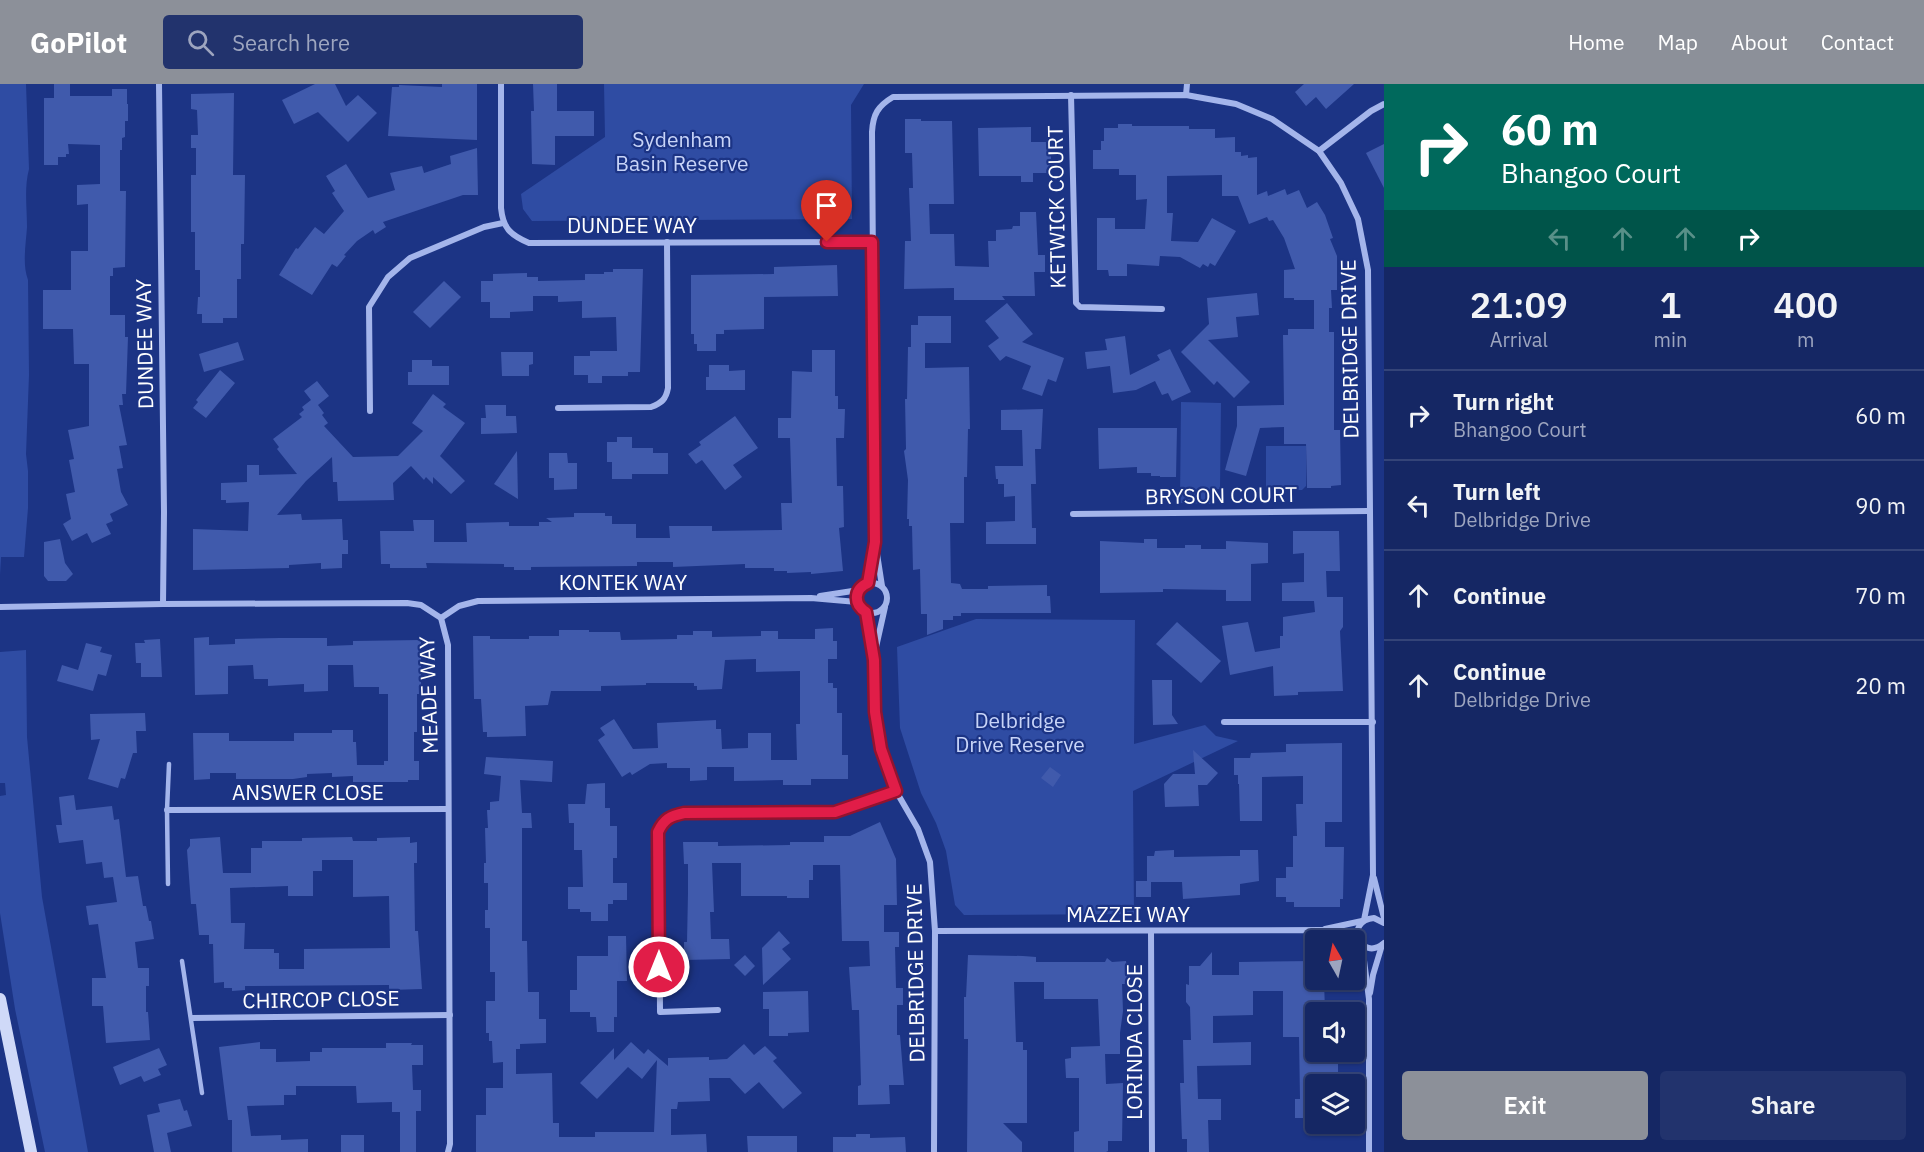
<!DOCTYPE html>
<html lang="en">
<head>
<meta charset="utf-8">
<style>
  body { margin:0; font-family:"IBM Plex Sans",sans-serif; background:#22336d; color:#f1f3f6; height:100vh; display:flex; flex-direction:column; font-size:22px; white-space:nowrap }
  * { box-sizing:border-box; margin:0 }
  p { font-size:20px; color:#9da5bf }
  .icon { flex:none; width:33px; height:33px; fill:none; stroke:currentColor; stroke-width:2; stroke-linecap:round; stroke-linejoin:round }
  .map { position:relative; flex:1; overflow:hidden }
  .panel { display:flex; flex-direction:column; background:#152764; width:540px }
  .panel>* { flex:none }
  .hud { background:#00695c; color:#fff; overflow:hidden }
  .needle { width:39px; rotate:351deg }
  .controls { position:absolute; left:1305px; top:846px; display:grid; gap:12px }
  .controls a { display:grid; place-items:center; width:60px; height:60px; border-radius:6px; background:#152764; box-shadow:0 2px 4px #0004,0 0 0 2px #344478; font-size:30px }
  .pin { position:absolute; display:grid; place-items:center; width:51px; height:51px; color:#fff; margin:-62px -26px; border-radius:50% 50% 50% 0; rotate:-45deg; box-shadow:0 0 6px #0007 }
  .pin .icon { rotate:45deg }
  .me { position:absolute; width:66px; margin:-33px; rotate:0deg; stroke-linejoin:round; filter:drop-shadow(0 0 4px #0008) }
  .turn { display:flex; align-items:center; gap:21px; height:126px; padding:0 18px; font-size:27px }
  .turn .icon { width:78px; height:78px; stroke-width:2.5 }
  .turn b { display:block; font-size:42px; line-height:51px }
  .lanes { display:flex; align-items:center; height:57px; padding:0 18px; background:#0003; justify-content:center; gap:30px; direction:ltr }
  .lanes .off { opacity:.35 }
  .eta { display:flex; justify-content:space-evenly; align-items:center; height:102px; text-align:center }
  .eta b { font-size:36px; font-weight:600; line-height:42px }
  .cta { display:flex; gap:12px; margin-top:auto; padding:12px 18px }
  .cta a { flex:1; height:69px; border-radius:6px; background:#8c9099; color:#fff; font-size:24px; font-weight:600; line-height:69px; text-align:center }
  .cta a+a { background:#22336d; color:#f1f3f6 }
  ul { padding:0; list-style:none }
  li { display:flex; align-items:center; gap:18px; height:90px; padding:0 18px; border-top:2px solid #344478 }
  li div { flex:1 }
  li b { display:block; font-size:22px }
  li em { font-style:normal }
  header { display:flex; align-items:center; gap:36px; box-sizing:border-box; height:84px; padding:0 30px; background:#8c9099; color:#fff }
  header strong { font-size:28px }
  nav { display:flex; gap:33px; margin-inline-start:auto; font-size:21px }
  .search { width:420px; height:54px; background:#22336d; display:flex; align-items:center; gap:15px; box-sizing:border-box; padding:0 21px; border-radius:6px; color:#9da5bf; font-size:22px }
  main { display:flex; flex:1; min-height:0 }
  .map>svg:first-child { display:block }
</style>
</head>
<body>
<header>
<strong>GoPilot</strong>
<div class="search"><svg class="icon" aria-label="search" viewBox="0 0 24 24"><circle cx="10" cy="10" r="6"/><path d="M15 15l6 6"/></svg>Search here</div>
<nav><a>Home</a><a>Map</a><a>About</a><a>Contact</a></nav>
</header>
<main>
<div class="map">
<svg width="1384" height="1068" viewBox="0 0 1384 1068">
  <rect width="100%" height="100%" fill="#1c3485"/>
  <g fill="#2f4ca3">
    <path d="M0,0h26l3,85c-5,19 -2,38 -2,58 -1,17 -5,37 1,53l1,95 -3,79 2,17v37l-4,49h-23l-1,18z"/>
    <path d="M604,0h260l-13,21 1,114 -320,2 -9,-12 -2,-15 84,-57z"/>
    <path d="M1181,318l40,1 -1,86h-6v15l-34,-1z"/>
    <path d="M1266,362h40v40l-4,4 -36,1z"/>
    <path d="M976,535l159,1 -1,124 71,-19 11,11 22,5 -105,50 1,123 -170,1 -9,-10 -9,-54 -10,-28 -15,-30 -21,-65 -3,-81z"/>
    <path d="M0,546v22l26,-2 1,87 15,160 46,255h-43l-30,-143 -15,-96v-117l6,-1 -1,-12h-5z"/>
  </g>
  <g fill="#405aac" fill-rule="evenodd">
    <path d="M54,0h16v12h42v-7h15v15h1v17h-3v16l-3,1v12h-2v41h6l-1,76 -12,1v8h-3v39h15v22h3l-2,57h-4l1,11h-4l8,40 -8,1 4,22 -6,1 4,23 7,13 -18,9 3,7 -7,3 5,10 -19,9 -5,-10 -15,8 -9,-17 8,-5 -5,-25 9,-2 -6,-32 5,-1 -6,-29 21,-4v-62h-15l-1,-35h-30v-39h28v-39h17v-47l-11,1v-20l23,-1v-39l-32,-1 1,10h-3v3h-8v8h-14v-67h10z"/>
    <path d="M315,0h20l11,22 12,-11 19,18 -29,29 -30,-30 -24,12 -12,-24z"/>
    <path d="M442,0h35v56l-89,-4 4,-49h7v-2l43,2z"/>
    <path d="M533,0h24v27h37v25h-39v29l-23,-1 -1,-53h3z"/>
    <path d="M1304,0h50l-28,25 -10,-12 -10,9 -11,-14z"/>
    <path d="M234,9l-1,82h12l-1,69h-3v35h-4v39h-14v5h-21v-9h-5l1,-17h2v-27h-5v-38h-4v-57h5v-27h-5v-13h7l-1,-25 -6,-1v-15z"/>
    <path d="M905,35h16v2h31l2,83h-25l1,30h24l1,32 34,1 -1,-26h8v-11l16,-1 1,-3h7v-14h16l2,43h7v17h-11l1,24h-33l3,4h-51v-12l-50,1 1,-48h6l-2,-53h4l-1,-35h-7z"/>
    <path d="M1118,40h14v2h57v3h26v9l20,-1v15h6v4l7,-1v3l9,-1v38l10,-4 1,5 17,-7 2,6 12,-5 8,18 10,-6 8,13 8,23 -3,1 7,17v34h-6l1,18h-3v24h5v98h6l1,55 -10,1v2h-24l-1,-44h-22v-17l-24,1 -14,48 -21,-6 12,-44v-20l47,-1 -1,-70h5v-6h26v-29h-20v-2h-10v-28l11,-1 -11,-31 -11,-18 -4,1 -2,-4 -18,7 -11,-28h-16v-21l-55,1v37h6l-2,28 27,1 14,-24 24,13 -21,35 -5,-3 -2,4 -5,-3 -3,4 -20,-11 -20,-1 -1,10 -32,-2v12h-18l-1,-6h-11v-52h18v11h30l2,-30 -11,1v-25h-17v-6h-26v-19h8v-9h3v-13h14z"/>
    <path d="M1031,43v15h20v31h-18v9h-12v-6h-42l-1,-48z"/>
    <path d="M1384,60v44l-18,-35z"/>
    <path d="M477,64l1,47h-15l-80,27 3,5 -11,7 -2,-4 -16,11 -13,14 2,1 -9,11 -5,-3 -20,31 -33,-20 17,-27 2,1 17,-22 9,7 20,-23 -12,-18 3,-2 -9,-15 20,-12 22,34 27,-8 -5,-17 32,-7 2,7 27,-9 -1,-8z"/>
    <path d="M837,181l1,31 -74,1v32l-40,1v4h-8v17h-19v-7h-3v-10h-3v-59l83,-1v-7z"/>
    <path d="M613,185h30l-3,103h-12v4h-26v7h-14v-8h-14v-19h16v-5h27l-1,-34 -34,1v-17l-24,1v-6h-25v15l-23,1v6h-20v-16h-9v-21h12v-7l34,-1v4h11v4l47,-1v-6h19v-2h9z"/>
    <path d="M444,197l17,16 -31,31 -17,-16z"/>
    <path d="M1257,209l2,22 -23,2 2,20 -30,3 42,42 -16,16 -17,-17 -3,4 -33,-33 28,-28 -2,-26z"/>
    <path d="M1007,219l26,31 -11,8 42,16 -8,24 -8,-3 -6,17 -20,-7 9,-23 -25,-10 -6,5 -12,-15 11,-8 -14,-17z"/>
    <path d="M918,232h33v27h-26v25l44,-1 1,62h-2l-1,48h-3v46h-14l1,60 9,1 2,5h26v-3l59,-1v11h3l1,17h-90v3h-8v4h-10v9l-16,6v-21h-6l-1,-45 -7,1 -1,-44h-3v-7h-2l1,-39 -4,-29 2,-2 -1,-50h2l1,-52h3v-22h7z"/>
    <path d="M1125,252l5,39 30,-15 -3,-5 13,-6 21,43 -19,9 -4,-8 -6,2 -7,-14 -19,9 -23,3 -3,-27 -23,3 -2,-17 22,-2 -2,-11z"/>
    <path d="M238,258l6,18 -40,12 -5,-18z"/>
    <path d="M812,266h23v46h3v13h7l-1,29h-8l1,48h6l1,41 -5,1 4,43 -32,3v-2l-24,1v-2h-13v-3h-29v-4l-72,3v-5h-36v4l-106,1v3h-17v-3h-10v-3l-78,-1 1,5h-37v-4h-9l-1,-33h34l-1,-11h21v22h33l-1,-19 43,-1v4h30v-4h13l-6,-4 28,-1v-4h31v3h7v8h24v14h34l-1,-12h43v5l70,-1 -1,-27h11l-2,-65h-12v-20h13l1,-47 20,1z"/>
    <path d="M501,268h32v12l-4,1v11h-27z"/>
    <path d="M412,276h20v6h17v19h-41v-13h4z"/>
    <path d="M709,281h20v6l16,-1v20h-39v-13h3z"/>
    <path d="M220,286l15,13 -29,35 -13,-10 5,-6 -2,-2z"/>
    <path d="M317,297l12,15 -11,9 6,8 -2,2 6,8 -4,3 29,31 45,-1 25,-25 -11,-8 21,-29 13,10 -3,3 22,16 -25,33 25,25 -14,13 -18,-17v7l-7,-7 -2,3 -13,-14 -18,17 1,17 -56,1 -1,-19h-4l-1,-25 -26,24 -29,34 24,-1 1,6 40,-1 1,21h5v14h-6v14l-21,1v-6l-32,2v3l-96,2v-41l55,2 1,-29 -23,1v-3h-5v-17l26,-1v-17h12v10l38,-1 -20,-25 2,-2 -6,-8 29,-22 -3,-3 5,-4 -2,-3 9,-7 -7,-9z"/>
    <path d="M485,321h21v11h10l1,17 -36,1v-16h5z"/>
    <path d="M1043,325l-2,40h-6l1,35h-5l1,44h4v16h-50v-22l29,-1v-25l-11,1v-13h-6v-5h-2l-1,-13h28l-1,-36h-21v-20z"/>
    <path d="M735,332l23,32 -25,17 9,12 -17,13 -23,-30 -6,4 -8,-10 13,-9 -2,-3z"/>
    <path d="M1098,344h79l-1,49h-16v-1h-9v-3h-14v-6l-38,2z"/>
    <path d="M617,353h15v11h21v5h15v21h-36v5h-20v-17h-5v-20h10z"/>
    <path d="M517,367l1,48 -24,-15z"/>
    <path d="M549,369h18l1,10h9v26l-23,1v-12h-5z"/>
    <path d="M1293,447h46l1,40h-14l1,26h16v30l-3,4 3,60 -45,1v3l-24,1 -1,-30 -43,9 -8,-49 26,-4 7,30 25,-4v-12h3v-19l32,-5 -1,-11h-32v-18l22,-1v-29l-11,1z"/>
    <path d="M60,455l5,24 8,11 -7,7h-18l-4,-5v-34z"/>
    <path d="M1144,455h13v9h28v-3h16v4h25v-8l42,2v20l-17,1v37h-25v-11l-63,-1v3l-63,1v-52l44,2z"/>
    <path d="M1177,538l44,39 -20,22 -45,-39z"/>
    <path d="M833,544v13h4v18h-9v24h5v5h4v25h5v42h6v24h-37v6h-28v-5l-49,1v-14h-27v13l-17,1v-13h-23v-5l-17,1 -18,11 -2,-3 -8,5 -24,-37 7,-5 -5,-7 14,-9 19,30 25,-1 -1,-25 59,-3v9h5l1,20 26,-1v-15h23v27h26l-1,-36h4v-53l-44,1v-13l-31,1 -3,29 -25,1v-4h-3v-3h-48v2l-45,1v5h-50l-3,14 -23,1 1,30 -39,1v-5h-4l-2,-33h-7l-1,-63h17v3h39v-3h30v-6h30v2h31l1,8 56,-1v-4h16v-4h19v6l49,-1v-5h17v8h37v-10z"/>
    <path d="M209,553v8l26,-1v-5l45,-1h47v8l26,-1v-4l68,-1v54h-4v38h-3v29h5v19h-11v2h-55v-6l-21,1v-4l-25,1v3l-14,2h-57v-6h-26v6l-16,1 -1,-47h36v8h65v-8h38v-3h21v12h3l1,23h27v-4h4v-67h-9v-7h-25l-1,-22h-25v26l-24,1v-8l-36,2v-7h-14l-1,-14 -25,1v28l-33,1 -1,-57z"/>
    <path d="M160,555l2,38h-21v-14h-5l-1,-20h10l-1,-3z"/>
    <path d="M86,559l16,4 -2,5 12,3 -6,21 -8,-2 -5,17 -36,-10 5,-16 16,5z"/>
    <path d="M1152,596h20v35l6,9 -25,1z"/>
    <path d="M145,629l1,18h-10l1,22h-4l-8,26 -4,-1 -3,10 -30,-9 12,-40 -9,1 -1,-26z"/>
    <path d="M1342,659v79h-17v25h19l-1,52h-3v8h-46v-5h-8v-5h-10v-19h10v-11h7v-31h4l-1,-32h7v-28l-41,1v44h-22l-1,-37h-1v-9h-4v-17h16l1,-5 35,-1v-8z"/>
    <path d="M1193,666l25,23 -11,12h-9l1,21 -34,1 -1,-23 9,-10h22z"/>
    <path d="M486,673l67,4 -1,21 -32,-2 2,33h9l1,15h-10v113h5l1,51h11v27h7v24l-26,1v5h-4v25l36,-1 1,50h6v14h36v-5h59l3,-72 -15,19 -14,-12 -31,32 -17,-16 34,-35v12l17,-18 13,12 4,-5 20,17v-8l41,-1v3l18,-1 17,-15 10,11 11,-9 12,12 -4,3 29,32 -19,16 -24,-27 -14,12 -15,-16h-21l1,23 -32,1 -1,7h-6v26l35,-1 1,18h-231v-37h10v-27h17v-26l-10,1 -1,-22h-3v-8h-3v-32h9v-29h-5v-44h-5v-18h3v-27h-4v-20h2l-1,-35h3l-1,-18h3v-8l9,-1 2,-25 -17,-2z"/>
    <path d="M1050,683l11,8 -8,12 -12,-9z"/>
    <path d="M605,699v25h5v18h7v32h-4v25h14v17h-14v4h-5v17h-17v-9h-11v-3h-12v-22h15l-1,-37h-8v-27h-5l-1,-19h17l2,-20z"/>
    <path d="M74,711l2,15 36,-4 2,14 5,-1 7,58 12,-1 5,30h3l3,15h2l3,18 -19,3 3,26h11v18h-3v26h2l2,28 -44,3 -3,-37h-11v-28h14l-8,-54 -9,1 -3,-19 31,-4 -4,-25 -9,1 -2,-16 -16,2 -3,-24 -24,3 -3,-18h6l-3,-28z"/>
    <path d="M880,738l16,37 1,46h-13v27h15v15h-4l1,41h7v17h-6v30h3l4,50h-15l1,19 -32,1v-19l3,-1 -2,-75h-7l-3,-43 21,-1 -1,-25h-27l-2,-76h-27v15h-4v18h-22v-2h-46v-33h-29l2,49h-4l1,27h18l1,20 -46,1v-18h3l1,-49v-29h-4l-1,-22h35v4l72,-1v-3h34v-6h26z"/>
    <path d="M220,753l3,36h28v-25h11v-7h40v-3l50,-1 1,4h24v-3l33,-1v6l7,-1v21h-3l1,68h3l4,58 -33,1v-5l-144,1v4l-13,1v-3h-8v-6l-10,1 -1,-39h-4v-9h-10l-3,-31h-5l-4,-54 3,-4v-7zM322,776h31v37l36,-1 1,52 -86,1v20h-25v-16h-5v-4h-30l1,-26h-14l-1,-35 58,-2v10h25v-25h9z"/>
    <path d="M1174,766v7l56,-1h10v-6h18l1,31 -19,3v11l-57,4 -1,-17h-31v15h-15v-16h11v-25h7l1,-5z"/>
    <path d="M779,847l11,12 -8,6 9,10 -28,26 -1,-37z"/>
    <path d="M608,852h18l1,45h-10v36h-3v15h-17l-1,-15h-6v-5h-20v-22h7v-34h31z"/>
    <path d="M1212,868v23h27v-13l76,-1 1,19h8l1,32h-9v40h18v12h4v20h-22v34h-21v-19h5l-1,-62h-16v-46h-30v24l-40,1v27l38,-1v23l-54,1 1,33h23v21h-13l1,32h-22v-13h-5l-2,-56h4l-1,-43h8l-1,-33 -4,-5v-18l3,1v-19h11z"/>
    <path d="M745,871l10,11 -10,10 -11,-11z"/>
    <path d="M968,871l55,1 13,1v5h69l2,-4 5,4 14,-1 3,23h-7l1,27 -3,22v21h-15l1,30 17,-1 -1,58h-14v10l-2,1h-32v-20l5,-1v-53h-13l-1,-19 6,-1v-11l29,-1 -2,-47h-54v-17h-30l2,60h7v8h4v73h-24l19,19v10h-55l1,-113h-4v-42h2z"/>
    <path d="M808,907l1,41 -21,1v3h-19v-27h-6v-17z"/>
    <path d="M260,958v7h16v13l34,-1v-9h12v-4h64v-5h26l-1,2h12v20h-11l1,25h8v21h-5v41h-16v-40h-8v-10l-35,1 -1,-17h-60v9h-12v10l-37,1 4,30 30,-1v5l27,-1v13h-76v-32h-4l-9,-73z"/>
    <path d="M159,964l8,17 -9,4 3,6 -17,7 -3,-6 -21,9 -7,-18z"/>
    <path d="M180,1015l4,12 3,-1 5,16 -25,7 4,19h-17l-7,-37 13,-3 -2,-8z"/>
    <path d="M856,1050h14v4l35,-1 1,15h-73v-15h23z"/>
    <rect x="341" y="1051" width="23" height="17"/>
    <path d="M747,1052h50v16h-49z"/>
  </g>
  <g fill="none" stroke-linecap="round" stroke-linejoin="round">
    <g stroke="#a4b5eb" stroke-width="4.5">
      <path d="M168,800l-1,-74 2,-46"/>
      <path d="M182,877l20,132"/>
    </g>
    <g stroke="#a4b5eb" stroke-width="6">
      <path d="M159,0l5,428 -1,92"/>
      <path d="M501,0v124c2,20 9,27 28,35l343,-1"/>
      <path d="M1071,11l5,208 4,4 82,2"/>
      <path d="M1186,11l1,-11"/>
      <path d="M1319,67l52,-40 13,-7"/>
      <path d="M558,324l93,-1c11,-4 15,-8 17,-19l-1,-146"/>
      <path d="M370,327l-1,-104 19,-30 22,-19 74,-31 19,-4"/>
      <path d="M1073,430l296,-3"/>
      <circle cx="872" cy="514" r="15"/>
      <path d="M868,499l6,-35"/>
      <path d="M882,502l-7,-45 -3,-409c1,-18 6,-26 21,-35l293,-2 50,9 36,15 47,32 22,32 17,36 10,51 5,605 -9,45"/>
      <path d="M820,512l39,-6"/>
      <path d="M0,523l163,-3 244,-1 14,2 20,13 7,27 2,499 -2,8"/>
      <path d="M866,528l8,48 1,52 6,37 15,42 22,38 12,33 5,69 -1,221"/>
      <path d="M441,534l18,-12 19,-5 333,-3 46,4"/>
      <path d="M874,572l11,-49"/>
      <path d="M1224,638h149"/>
      <path d="M167,726l281,-1"/>
      <path d="M1374,794l10,40"/>
      <path d="M1384,839l-10,-5c-31,3 -13,45 10,25"/>
      <path d="M1325,845l37,-8"/>
      <path d="M935,847l387,-1 36,10"/>
      <path d="M1151,848l1,220"/>
      <path d="M1362,861l7,54v153"/>
      <path d="M1370,909l3,-18 9,-30"/>
      <path d="M718,926l-58,2 -1,-180c5,-13 11,-16 25,-19l151,-1 61,-21"/>
      <path d="M192,934l258,-3"/>
    </g>
    <path stroke="#cfd9f8" stroke-width="12" d="M0,915l31,153"/>
  </g>
  <g fill="none" stroke-linecap="round" stroke-linejoin="round">
    <defs>
      <path id="route" d="M659,883l-1,-135c6,-13 12,-16 26,-19l151,-1 61,-21 -15,-42 -6,-37 -1,-52 -8,-48c-13,-8 -12,-23 2,-29l7,-41 -3,-300h-45"/>
    </defs>
    <use href="#route" stroke="#92132f" stroke-width="15"/>
    <use href="#route" stroke="#e11d48" stroke-width="10"/>
  </g>
  <g text-anchor="middle" stroke-width="4.5" stroke-linejoin="round" paint-order="stroke">
    <g font-size="21" fill="#c8d4f8" stroke="#1c3485">
      <text x="682" y="63">Sydenham<tspan x="682" dy="24">Basin Reserve</tspan></text>
      <text x="1020" y="644">Delbridge<tspan x="1020" dy="24">Drive Reserve</tspan></text>
    </g>
    <g font-size="21" fill="#fff" stroke="#1c3485">
      <text transform="translate(1057 123) rotate(-91)" y="7">KETWICK COURT</text>
      <text x="632" y="149">DUNDEE WAY</text>
      <text transform="translate(145 260) rotate(-91)" y="7">DUNDEE WAY</text>
      <text transform="translate(1350 265) rotate(-91)" y="7">DELBRIDGE DRIVE</text>
      <text transform="translate(1221 412) rotate(-1)" y="7">BRYSON COURT</text>
      <text x="623" y="506">KONTEK WAY</text>
      <text transform="translate(429 611) rotate(-92)" y="7">MEADE WAY</text>
      <text x="308" y="716">ANSWER CLOSE</text>
      <text x="1128" y="838">MAZZEI WAY</text>
      <text transform="translate(916 889) rotate(-91)" y="7">DELBRIDGE DRIVE</text>
      <text transform="translate(321 916) rotate(-1)" y="7">CHIRCOP CLOSE</text>
      <text transform="translate(1135 958) rotate(-90)" y="7">LORINDA CLOSE</text>
    </g>
  </g>
</svg>
<div class="controls">
<a><svg class="needle" viewBox="-14 -14 28 28"><path d="M0-13l5 13h-10z" fill="#e53935"/><path d="M0 13l5-13h-10z" fill="#9da5bf"/></svg></a>
<a><svg class="icon" aria-label="sound" viewBox="0 0 24 24"><path d="M4 9h4l5-4v14l-5-4H4zM17 9q2 3 0 6"/></svg></a>
<a><svg class="icon" aria-label="layers" viewBox="0 0 24 24"><path d="M12 4l9 5-9 5-9-5zM3 14l9 5 9-5"/></svg></a>
</div>
<div class="pin" style="left:827px;top:158px;background:#d93025"><svg class="icon" aria-label="arrive" viewBox="0 0 24 24"><path d="M6 21V4h12l-3 4 3 4H6"/></svg></div>
<svg class="me" style="left:659px;top:883px" viewBox="-20 -20 40 40"><circle r="17" fill="#e11d48" stroke="#fff" stroke-width="3"/><path d="M0-11L8 9 0 5-8 9z" fill="#fff"/></svg>
</div>
<section class="panel">
<div class="hud">
<div class="turn"><svg class="icon" aria-label="right" viewBox="0 0 24 24"><path d="M7 20v-9h11M14 6l5 5-5 5"/></svg><div><b>60 m</b>Bhangoo Court</div></div>
<div class="lanes"><svg class="icon off" aria-label="left" viewBox="0 0 24 24"><path d="M17 20v-9H6M10 6l-5 5 5 5"/></svg><svg class="icon off" aria-label="ahead" viewBox="0 0 24 24"><path d="M12 20V5M6 11l6-6 6 6"/></svg><svg class="icon off" aria-label="ahead" viewBox="0 0 24 24"><path d="M12 20V5M6 11l6-6 6 6"/></svg><svg class="icon" aria-label="right" viewBox="0 0 24 24"><path d="M7 20v-9h11M14 6l5 5-5 5"/></svg></div>
</div>
<div class="eta">
<div><b>21:09</b><p>Arrival</p></div>
<div><b>1</b><p>min</p></div>
<div><b>400</b><p>m</p></div>
</div>
<ul>
<li><svg class="icon" aria-label="right" viewBox="0 0 24 24"><path d="M7 20v-9h11M14 6l5 5-5 5"/></svg><div><b>Turn right</b><p>Bhangoo Court</p></div><em>60 m</em></li>
<li><svg class="icon" aria-label="left" viewBox="0 0 24 24"><path d="M17 20v-9H6M10 6l-5 5 5 5"/></svg><div><b>Turn left</b><p>Delbridge Drive</p></div><em>90 m</em></li>
<li><svg class="icon" aria-label="ahead" viewBox="0 0 24 24"><path d="M12 20V5M6 11l6-6 6 6"/></svg><div><b>Continue</b></div><em>70 m</em></li>
<li><svg class="icon" aria-label="ahead" viewBox="0 0 24 24"><path d="M12 20V5M6 11l6-6 6 6"/></svg><div><b>Continue</b><p>Delbridge Drive</p></div><em>20 m</em></li>
</ul>
<div class="cta"><a>Exit</a><a>Share</a></div>
</section>
</main>
</body>
</html>
